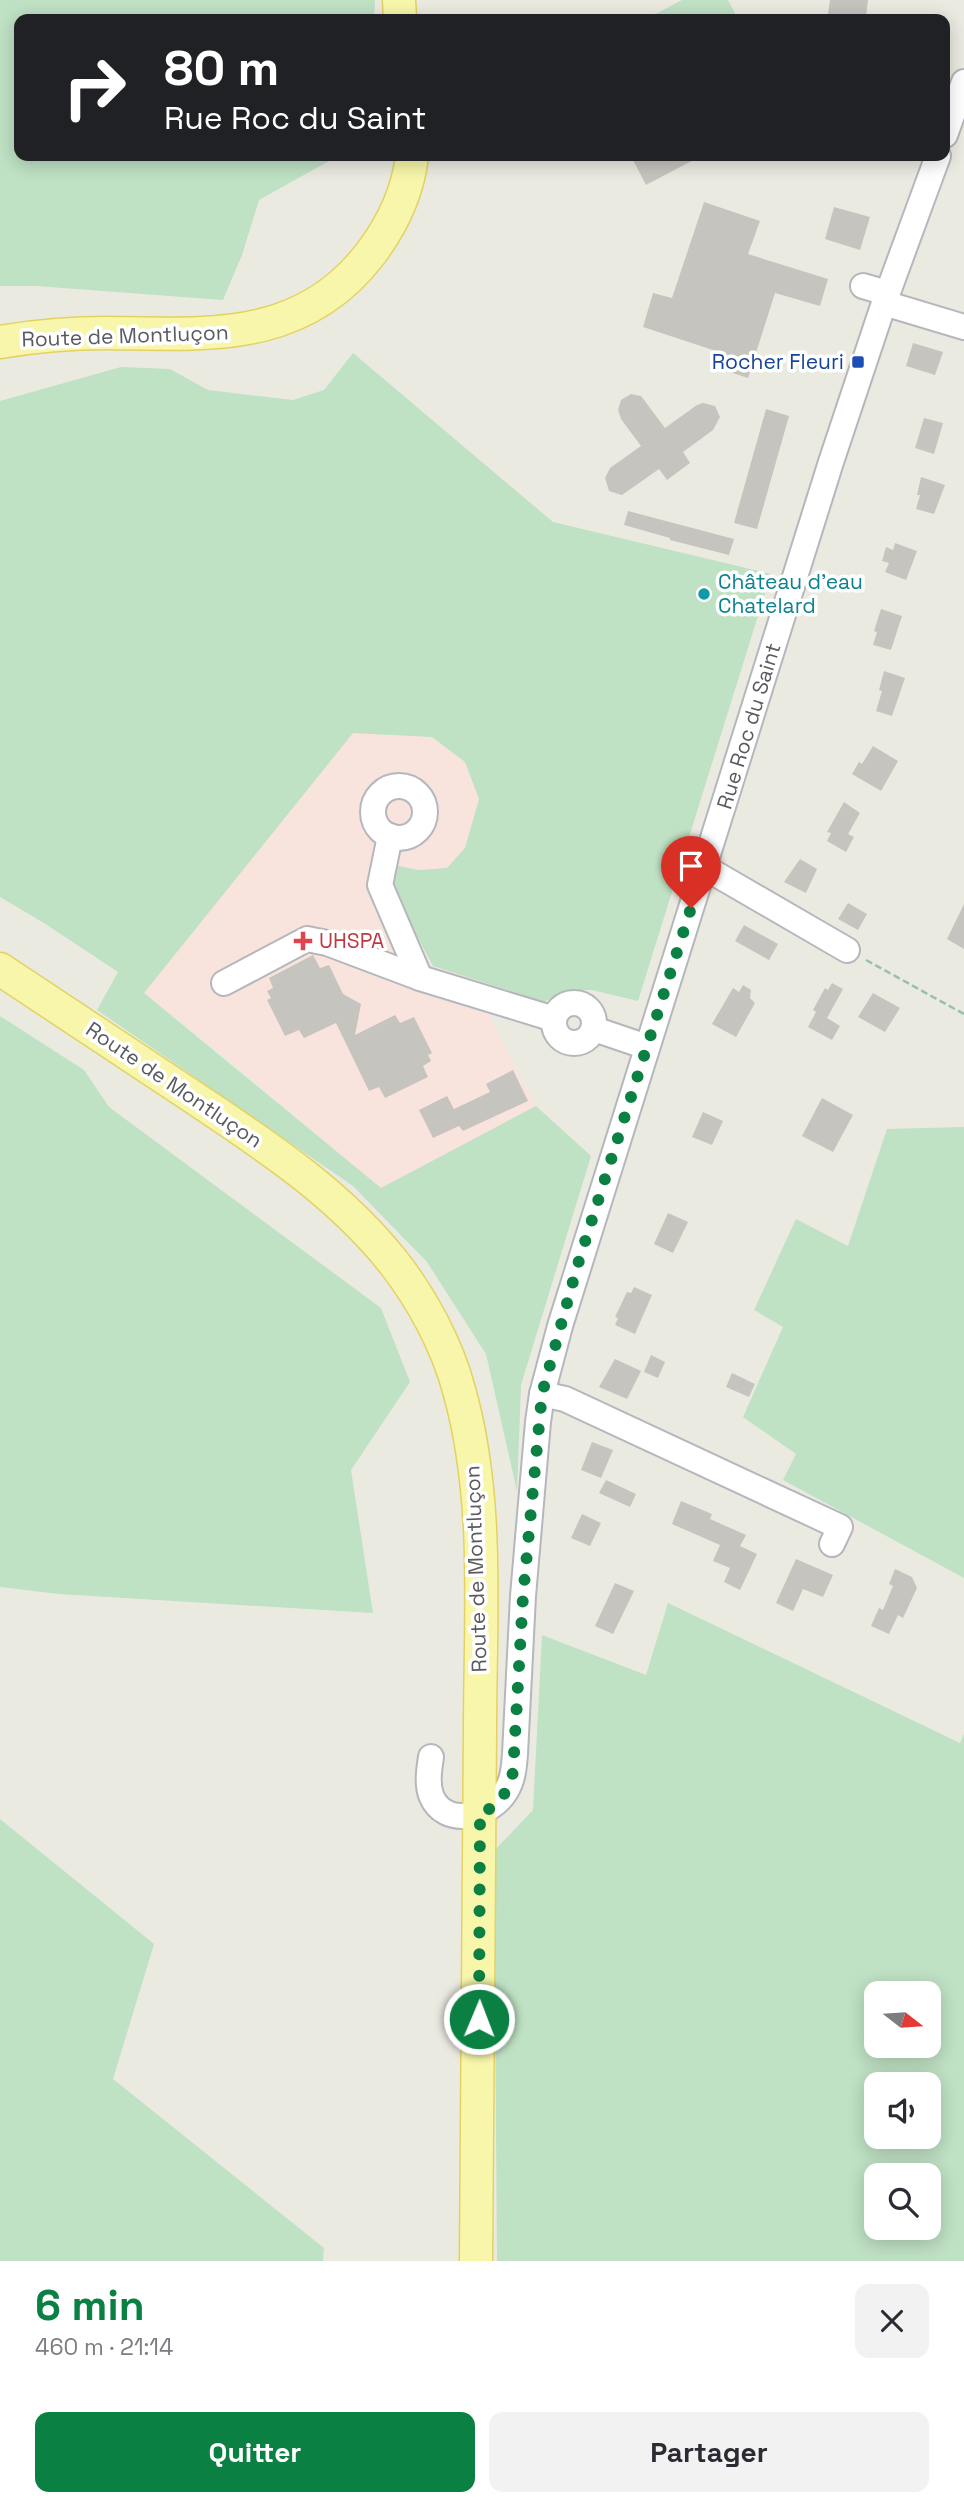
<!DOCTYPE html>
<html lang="fr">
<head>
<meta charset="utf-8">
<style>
  body { margin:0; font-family:"Space Grotesk",sans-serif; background:#f2f2f3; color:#2b2b33; height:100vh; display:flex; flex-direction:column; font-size:26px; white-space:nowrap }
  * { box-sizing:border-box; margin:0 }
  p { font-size:23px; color:#7c7c81 }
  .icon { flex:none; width:38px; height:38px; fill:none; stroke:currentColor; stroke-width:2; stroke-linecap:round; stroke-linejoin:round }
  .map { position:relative; height:2261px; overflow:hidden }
  .panel { display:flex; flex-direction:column; background:#fff; flex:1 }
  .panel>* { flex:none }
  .hud { position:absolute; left:14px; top:14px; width:936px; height:147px; border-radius:14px; box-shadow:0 4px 18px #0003; background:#202124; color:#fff; overflow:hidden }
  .needle { width:46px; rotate:107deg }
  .buttons { position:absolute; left:864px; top:1981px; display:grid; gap:14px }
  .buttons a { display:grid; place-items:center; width:77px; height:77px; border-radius:14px; background:#fff; box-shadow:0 4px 18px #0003; font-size:35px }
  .pin { position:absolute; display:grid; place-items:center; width:60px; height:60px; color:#fff; margin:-72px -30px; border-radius:50% 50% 50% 0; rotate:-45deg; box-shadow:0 0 7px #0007 }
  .pin .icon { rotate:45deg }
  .me { position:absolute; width:77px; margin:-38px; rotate:1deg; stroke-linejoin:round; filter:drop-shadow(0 0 5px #0008) }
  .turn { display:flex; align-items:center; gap:24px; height:147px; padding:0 35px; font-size:32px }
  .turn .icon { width:91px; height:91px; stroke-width:2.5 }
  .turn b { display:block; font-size:49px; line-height:60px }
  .round { display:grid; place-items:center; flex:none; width:74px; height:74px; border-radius:14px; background:#f2f2f3 }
  .head { display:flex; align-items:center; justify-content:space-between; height:119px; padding:0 35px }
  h1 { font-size:42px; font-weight:700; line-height:52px; color:#0b8043 }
  .button { display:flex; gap:14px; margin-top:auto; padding:14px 35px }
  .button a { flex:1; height:80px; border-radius:14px; background:#0b8043; color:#fff; font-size:28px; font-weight:700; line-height:80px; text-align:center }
  .button a+a { background:#f2f2f3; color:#2b2b33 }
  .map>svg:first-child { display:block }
</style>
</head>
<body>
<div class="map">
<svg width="964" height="2261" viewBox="0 0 964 2261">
  <rect width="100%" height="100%" fill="#ebeae1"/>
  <path fill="#f8e3dd" d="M353,733l79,4 33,25 14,37 -14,49 -18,20 -29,2 -25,-4 40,100 67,21 -10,31 46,88 -155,83 -148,-126 -89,-70z"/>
  <g fill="#bfe1c4" fill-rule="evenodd">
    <path d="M0,0h375l-1,19h-355v137h319l-79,44 -17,55 -19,45 -187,-14h-36z"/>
    <path d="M682,0h46l10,19h-92z"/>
    <path d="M353,353l200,169 218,52 -133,427 -46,-11h-26l-22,12 -111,-36 -42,-78 2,-23 25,5 29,-2 18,-20 14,-49 -14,-37 -33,-25 -79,-4 -209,260 237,195 155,-82 55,50 -70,229 -4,106 -31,-137 -59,-92 -74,-76 -256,-176 21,-38 -74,-49 -44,-26v-496l121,-34 49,2 38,21 85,10 31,-10z"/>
    <path d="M0,1016l84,54 25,37 272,201 29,74 -59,88 22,143 -314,-19 -59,-7z"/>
    <path d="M964,1127v451l-181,-98 13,-26 -53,-37 40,-90 -29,-17 42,-91 52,27 39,-117z"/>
    <path d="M668,1603l292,140 4,-9v527h-467l-3,-410 39,-41 9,-175 104,40zM877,1993h52v53h-52zM877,2084h52v53h-52zM877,2175h52v53h-52z"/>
    <path d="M0,1819l154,125 -41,135 211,169 -1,13h-323z"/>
  </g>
  <g fill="#c6c4be">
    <path d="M830,0h38l-2,17 -38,-3z"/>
    <path d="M631,156h70l-55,29z"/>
    <path d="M704,202l56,19 -12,33 80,25 -8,27 -45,-13 -27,85 -34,-11 5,-15 -76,-25 10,-34 19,5z"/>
    <path d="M834,207l36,10 -10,33 -35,-11z"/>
    <path d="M913,343l30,9 -8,23 -29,-9z"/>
    <path d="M631,394l10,2 24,32 32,-23 6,-2 12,3 5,11 -7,13 -30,22 7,11 -23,17 -8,-11 -37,26 -13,-4 -4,-13 5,-10 31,-22 -20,-27 -3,-9 3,-10z"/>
    <path d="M766,409l23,7 -32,113 -23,-6z"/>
    <path d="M924,418l19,5 -9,31 -19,-6z"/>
    <path d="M921,477l24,8 -11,29 -18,-5 4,-14h-3z"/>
    <path d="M628,511l106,28 -5,16 -59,-15v-2l-46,-13z"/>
    <path d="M895,543l22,8 -11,29 -21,-8 4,-9 -7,-2 4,-14 7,3z"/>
    <path d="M881,609l21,7 -11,34 -18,-5 4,-13 -3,-1z"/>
    <path d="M884,671l21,7 -13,38 -16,-5 6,-20 -3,-1z"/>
    <path d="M873,746l25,15 -17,30 -29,-17 7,-12 3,2z"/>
    <path d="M844,802l16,11 -12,21 6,3 -8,15 -19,-11 4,-8 -4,-1z"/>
    <path d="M800,859l17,10 -11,24 -22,-11z"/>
    <path d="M848,903l19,11 -9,16 -20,-11z"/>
    <path d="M964,904v45l-17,-10z"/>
    <path d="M744,925l34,19 -9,16 -34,-19z"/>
    <path d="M313,955l7,13 9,-3 14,29 18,10 -6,31 40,-20 5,8 14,-6 18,36 -4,2 3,6 -8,5 5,11 -43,21 -6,-11 -10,4 -33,-68 -32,15 -5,-8 -14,6 -18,-36 4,-2 -4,-7 6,-3 -4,-10z"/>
    <path d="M832,983l11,6 -16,29 13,8 -8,14 -24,-13 8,-15 -3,-2 12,-22 3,2z"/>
    <path d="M743,985l8,5 -1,8 5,5 -19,34 -24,-13 21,-36 6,4z"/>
    <path d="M873,993l27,15 -15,24 -27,-15z"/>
    <path d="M513,1070l15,31 -65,30 -4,-5 -26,12 -14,-28 28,-14 7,13 36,-17 -4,-8z"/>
    <path d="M822,1098l31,17 -20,37 -31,-16z"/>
    <path d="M703,1112l20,9 -11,24 -20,-8z"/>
    <path d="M668,1213l20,9 -15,31 -19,-9z"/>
    <path d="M634,1287l18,8 -17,39 -20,-9 3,-7 -3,-1 12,-25 4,1z"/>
    <path d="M651,1355l14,7 -7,16 -14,-6z"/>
    <path d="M615,1359l26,12 -14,28 -28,-12z"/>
    <path d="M732,1373l23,11 -6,13 -23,-10z"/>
    <path d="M592,1442l21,8 -12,28 -20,-8z"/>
    <path d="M606,1480l30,14 -6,13 -31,-14z"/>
    <path d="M681,1501l31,13 -2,5 36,16 -6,11 17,8 -17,36 -16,-8 6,-14 -17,-7 7,-16 -48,-21z"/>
    <path d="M582,1514l19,9 -11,23 -19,-8z"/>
    <path d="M796,1559l37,16 -10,22 -20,-8 -10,22 -17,-8z"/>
    <path d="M895,1569l17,8 5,11 -14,30 -5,-3 -9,19 -18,-8 8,-18 4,2 10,-24 -4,-2z"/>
    <path d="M615,1583l19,8 -21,43 -18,-8z"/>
  </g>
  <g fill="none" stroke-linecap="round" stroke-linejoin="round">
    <defs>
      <g id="minor">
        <path d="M945,135l19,-53"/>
        <path d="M863,286l24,7"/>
        <path d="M884,303l80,24"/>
        <circle cx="399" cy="812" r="26"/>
        <path d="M390,836l-10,49 40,93 134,41"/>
        <path d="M704,867l143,83"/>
        <path d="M224,983l83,-44 20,4 93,35"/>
        <circle cx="574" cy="1023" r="20"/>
        <path d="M594,1029l53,18"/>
        <path d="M542,1394l23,5 275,128 -8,17"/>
        <path d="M431,1757c-2,13 -4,26 0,38 13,34 60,22 75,-4 7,-11 8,-24 9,-37l8,-158 15,-174 4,-28 18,-68 271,-864 53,-159 54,-147"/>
      </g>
      <g id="major">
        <path d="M399,0l1,19"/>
        <path d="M0,342c35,-6 71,-9 107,-9 100,1 195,11 264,-80 21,-28 37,-62 41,-97"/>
        <path d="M0,969c63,42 126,84 190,126 73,49 148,97 204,168 28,36 53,82 65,127 31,109 21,228 21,340 0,177 -2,354 -4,531"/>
      </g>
    </defs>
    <use href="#minor" stroke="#b6b7bc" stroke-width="28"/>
    <use href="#major" stroke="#e3d261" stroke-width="35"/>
    <path stroke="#99c0aa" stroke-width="2.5" stroke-dasharray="7 3.5" stroke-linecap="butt" d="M866,960l98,54"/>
    <use href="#minor" stroke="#fff" stroke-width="24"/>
    <use href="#major" stroke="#f7f6aa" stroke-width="32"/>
  </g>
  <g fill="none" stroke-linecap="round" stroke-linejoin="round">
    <path stroke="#0b8043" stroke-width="12" stroke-dasharray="0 21.6" d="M479,2019l1,-206c19,-6 29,-23 33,-41l10,-176 19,-202 35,-127 114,-359"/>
  </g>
  <rect fill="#1a4fb4" stroke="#fff" stroke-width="2.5" x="851" y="355" width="14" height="14" rx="3.5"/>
  <circle fill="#0f9aa8" stroke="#fff" stroke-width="2.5" cx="704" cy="594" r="7"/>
  <path fill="#e0444e" stroke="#fff" stroke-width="2.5" d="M299.5 930.5h7v7h7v7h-7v7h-7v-7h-7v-7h7z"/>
  <g text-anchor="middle" stroke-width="7" stroke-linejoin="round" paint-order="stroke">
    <g font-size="21" fill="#595b60" stroke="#fff">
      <text transform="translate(125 336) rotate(-2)" y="7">Route de Montluçon</text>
      <text transform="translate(749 726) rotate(-73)" y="7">Rue Roc du Saint</text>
      <text transform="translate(174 1085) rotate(34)" y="7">Route de Montluçon</text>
      <text transform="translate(476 1569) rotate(-92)" y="7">Route de Montluçon</text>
    </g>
    <g font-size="21" fill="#164399" stroke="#fff" text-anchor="end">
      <text x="844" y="369">Rocher Fleuri</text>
    </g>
    <g font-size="21" fill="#0d838f" stroke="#fff" text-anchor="start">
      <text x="718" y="589">Château d'eau<tspan x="718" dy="24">Chatelard</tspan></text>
    </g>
    <g font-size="21" fill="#be3a42" stroke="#fff" text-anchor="start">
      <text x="319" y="948">UHSPA</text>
    </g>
  </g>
</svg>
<div class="buttons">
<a><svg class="needle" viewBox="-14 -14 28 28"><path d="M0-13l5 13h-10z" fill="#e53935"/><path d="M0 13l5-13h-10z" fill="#7c7c81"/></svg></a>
<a><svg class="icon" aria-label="sound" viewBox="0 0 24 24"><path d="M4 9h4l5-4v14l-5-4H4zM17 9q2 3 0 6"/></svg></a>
<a><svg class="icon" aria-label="search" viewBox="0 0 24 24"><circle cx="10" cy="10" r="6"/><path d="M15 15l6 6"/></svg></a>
</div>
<div class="pin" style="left:691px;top:908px;background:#d93025"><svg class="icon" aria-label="arrive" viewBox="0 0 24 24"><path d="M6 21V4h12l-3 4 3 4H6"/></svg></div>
<svg class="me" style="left:479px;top:2019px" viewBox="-20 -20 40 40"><circle r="17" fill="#0b8043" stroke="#fff" stroke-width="3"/><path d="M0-11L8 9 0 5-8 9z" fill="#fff"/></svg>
<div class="hud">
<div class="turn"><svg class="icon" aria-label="right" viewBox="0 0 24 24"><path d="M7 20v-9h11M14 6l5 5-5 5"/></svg><div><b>80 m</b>Rue Roc du Saint</div></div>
</div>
</div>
<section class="panel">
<div class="head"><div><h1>6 min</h1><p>460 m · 21:14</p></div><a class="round"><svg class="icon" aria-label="close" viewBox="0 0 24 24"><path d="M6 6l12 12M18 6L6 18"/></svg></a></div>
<div class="button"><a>Quitter</a><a>Partager</a></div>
</section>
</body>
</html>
